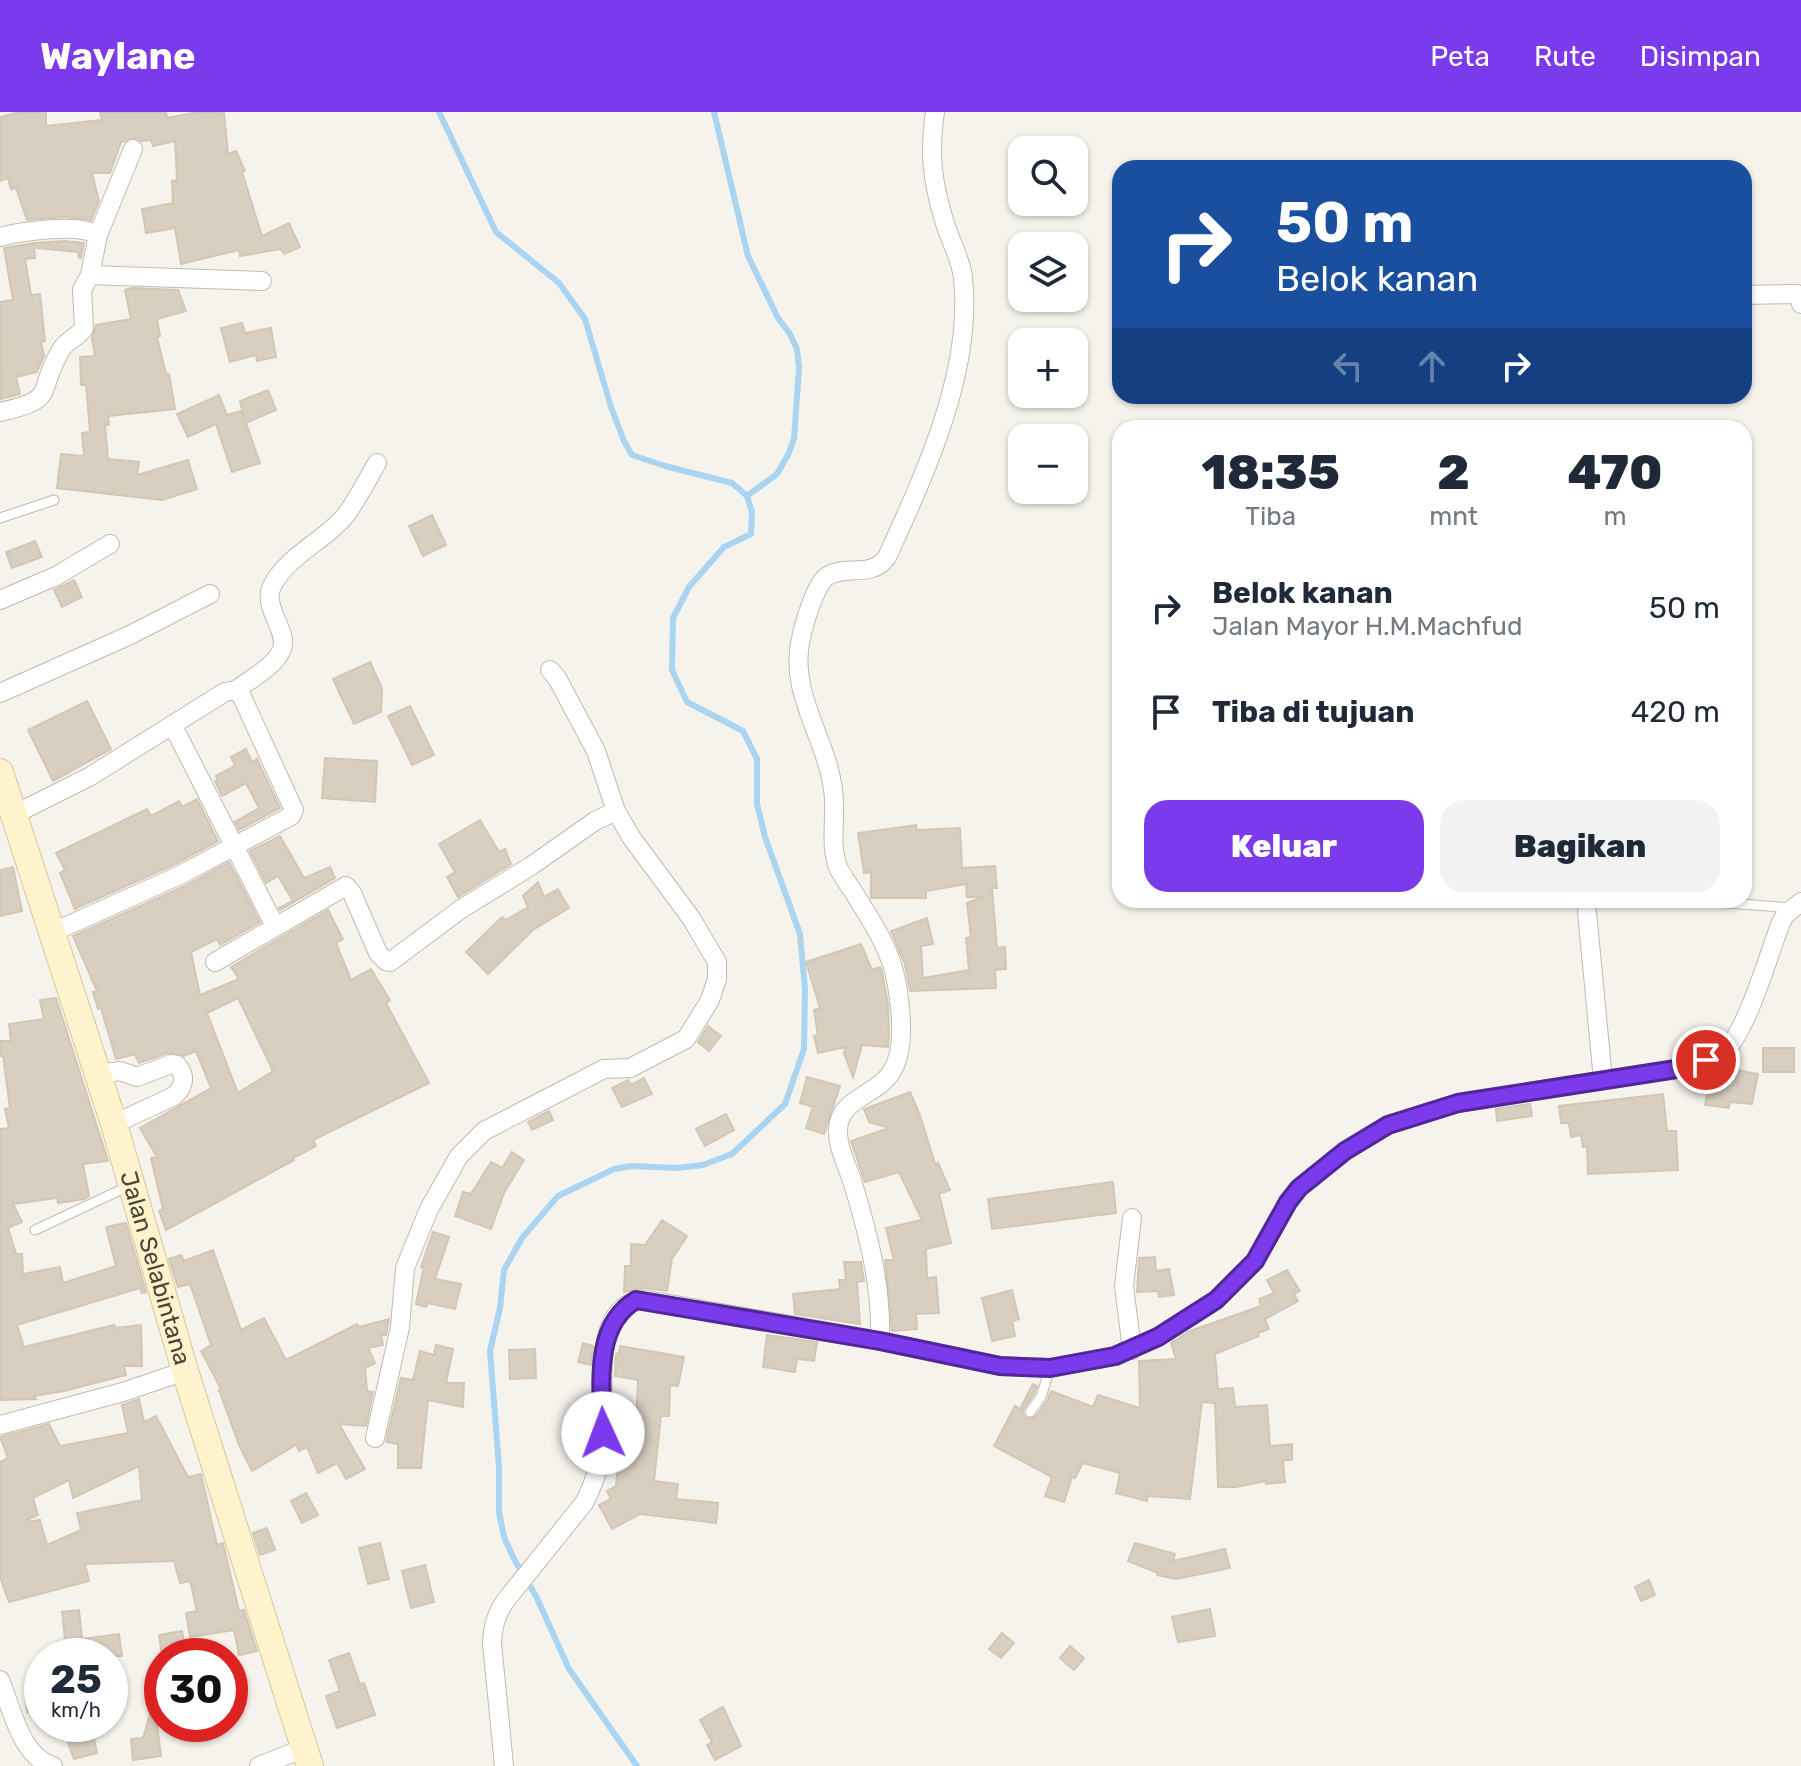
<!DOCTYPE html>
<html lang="id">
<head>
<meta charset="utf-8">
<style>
  body { margin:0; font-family:Rubik,sans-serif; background:#f2f2f3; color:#1f2937; height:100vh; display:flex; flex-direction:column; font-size:30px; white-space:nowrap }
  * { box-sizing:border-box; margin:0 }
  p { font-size:26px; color:#747a83 }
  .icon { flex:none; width:44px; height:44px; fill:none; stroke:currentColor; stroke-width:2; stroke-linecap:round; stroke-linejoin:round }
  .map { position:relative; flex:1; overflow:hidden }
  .details { position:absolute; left:1112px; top:308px; width:640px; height:488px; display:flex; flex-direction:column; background:#fff; border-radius:24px; box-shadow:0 2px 6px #0004 }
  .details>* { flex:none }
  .guide { position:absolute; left:1112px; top:48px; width:640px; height:244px; border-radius:24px; box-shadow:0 2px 6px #0004; background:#1a4fa0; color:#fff; overflow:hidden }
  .fabs { position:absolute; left:1008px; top:24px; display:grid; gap:16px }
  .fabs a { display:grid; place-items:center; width:80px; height:80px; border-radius:16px; background:#fff; box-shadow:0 2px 6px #0004; font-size:40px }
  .speed { position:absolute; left:24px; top:1526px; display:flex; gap:16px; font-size:40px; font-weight:700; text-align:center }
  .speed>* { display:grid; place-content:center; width:104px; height:104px; border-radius:50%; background:#fff; box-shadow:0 2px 6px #0004; line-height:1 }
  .speed small { font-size:20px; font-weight:400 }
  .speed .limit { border:12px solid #d22; background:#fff; color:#111 }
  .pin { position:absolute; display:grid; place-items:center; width:68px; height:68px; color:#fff; margin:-34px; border:4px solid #fff; border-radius:50%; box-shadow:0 2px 8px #0007 }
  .me { position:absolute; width:88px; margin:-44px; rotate:358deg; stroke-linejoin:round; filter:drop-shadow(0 0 6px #0008) }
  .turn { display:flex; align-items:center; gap:28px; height:168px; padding:0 32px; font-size:36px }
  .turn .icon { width:104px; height:104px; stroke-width:2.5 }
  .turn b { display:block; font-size:56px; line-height:68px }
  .lanes { display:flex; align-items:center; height:76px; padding:0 32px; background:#0003; justify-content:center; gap:40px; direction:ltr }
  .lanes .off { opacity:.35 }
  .eta { display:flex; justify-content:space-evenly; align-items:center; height:136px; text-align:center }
  .eta b { font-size:48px; font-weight:800; line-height:56px }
  .primary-button { display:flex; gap:16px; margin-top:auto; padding:16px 32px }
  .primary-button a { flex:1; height:92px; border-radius:24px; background:#7c3aed; color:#fff; font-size:32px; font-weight:800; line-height:92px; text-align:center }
  .primary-button a+a { background:#f2f2f3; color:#1f2937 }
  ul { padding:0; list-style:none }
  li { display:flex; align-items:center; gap:24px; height:104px; padding:0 32px }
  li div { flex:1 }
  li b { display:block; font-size:30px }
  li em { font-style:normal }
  header { display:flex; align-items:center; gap:48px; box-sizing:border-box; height:112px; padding:0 40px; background:#7c3aed; color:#fff }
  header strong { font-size:38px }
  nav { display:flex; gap:44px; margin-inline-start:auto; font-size:28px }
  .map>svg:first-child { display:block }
</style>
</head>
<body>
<header>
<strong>Waylane</strong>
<nav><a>Peta</a><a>Rute</a><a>Disimpan</a></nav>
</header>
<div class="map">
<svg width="1801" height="1654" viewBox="0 0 1801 1654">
  <rect width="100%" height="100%" fill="#f6f3ec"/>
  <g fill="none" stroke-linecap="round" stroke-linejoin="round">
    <g stroke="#a9d4f2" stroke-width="6">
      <path d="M439,0l57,120 63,51 26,36 26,88 13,34 8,14 33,11 67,17 15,13 5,16 -1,22 -27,13 -35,40 -16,31 -1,52 15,32 56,29 14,28v45l8,33 35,97 5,55 -1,60 -19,55 -53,50 -29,11 -26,3 -45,-2 -18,3 -56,27 -36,42 -18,32 -4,38 -10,43 9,116v45l5,25 10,22 22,37 33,73 68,97"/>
      <path d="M714,0l34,144 30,62 12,16 7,15 2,19 -5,71 -6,16 -11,19 -30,22"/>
    </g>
  </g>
  <g fill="#d8cfc1" stroke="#d3c7b4" stroke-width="2" fill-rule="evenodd">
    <path d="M20,0h26v14l56,-6 -2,-8h66l1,6 31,-6h26l4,42 8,-3 9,20 -3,1 20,64 27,-13 11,24 -16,7 -3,-5 -41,7 -1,-6 -58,14 -6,-36 -29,5 -4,-24 31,-6 -1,-22 5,-1 -2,-39 -22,5 -2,-6 -10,1 -4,-3 -16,4 -11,31h-18l7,28 -8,19 -27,-3 -37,3 -11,-32 -5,1 -3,-11 -8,3v-64z"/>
    <path d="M64,129l20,2 -3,15h-2l-1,-6 -41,-4 -2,-5z"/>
    <path d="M34,131l1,15 -10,1 6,36 9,-1 5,47 -4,1 3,14 -7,16 -21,5 4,17 -19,5 -1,-97 13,-2 -9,-52z"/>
    <path d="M131,176l47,2 8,21 -29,8 3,17 -3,1 9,37h3l6,35 -67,7 1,9h-4l3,34 31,3 -2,13 51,-15 9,29 -35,11 -105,-12 4,-34 23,2 -2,-23 8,-1 -4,-47h-5l-1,-28 15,-1 -3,-18 4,-13 35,-6 -6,-29z"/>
    <path d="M242,211l3,10 26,-5 5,29 -19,4 -1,-6 -26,7 -9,-34z"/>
    <path d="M268,278l8,20 -30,13 14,40 -28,9 -16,-48 -28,13 -11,-23 42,-19 8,20 14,-4 4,10 -5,-20z"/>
    <path d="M432,403l14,30 -23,11 -14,-30z"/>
    <path d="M35,429l7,16 -30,11 -6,-16z"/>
    <path d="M74,468l8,17 -20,10 -8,-17z"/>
    <path d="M370,550l12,26 -1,24 -27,12 -21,-45z"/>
    <path d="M87,589l24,48 -58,32 -25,-51z"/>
    <path d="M410,594l24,49 -22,10 -24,-49z"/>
    <path d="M246,637l6,13 5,-3 23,49 -41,22 -4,-8 24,-14 -13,-25 -24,13 -7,-15 3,-1 -2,-4 19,-10 -4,-9z"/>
    <path d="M325,646l52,3 -2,41 -53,-4z"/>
    <path d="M197,687l21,42 -43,23 -100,45 -15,-36 5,-3 -9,-17 91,-44 4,7 28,-15 3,6z"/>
    <path d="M480,708l19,32 6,-3 6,15 -53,33 -11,-20 8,-5 -16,-28z"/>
    <path d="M916,713l1,5 43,-2 2,40 33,-2 2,22h-5l5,60 8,-1 1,22 -11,1 1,18 -86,3 -5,-27 -14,-33 36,-13 6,26 -12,2 2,32 46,-8 -3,-32 5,-1 -4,-34 16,-6h-16l-1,-13 -40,7v7h-55v-26l-7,1 -6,-40z"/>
    <path d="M280,724l24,42 26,-11 5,11 -55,32 -1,-2 14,-7 -15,-25 -12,7 -16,-32z"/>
    <path d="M229,750l31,60 -40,23 -3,-6 -26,13 9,43 39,-16 -8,-12 97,-57 15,29 -7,4 15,37 20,-11 19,31 -4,3 43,80 -116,57 3,6 -23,12 1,2 -128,70 -7,-19 4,-2 -12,-51 6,-1 -17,-29 71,-40 -15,-37 -12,5 -17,-3 -28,10 -4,-9 -19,5 -15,-51 -3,1 -5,-17 4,-1 -24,-55 112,-50zM238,886l35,73 -35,22 -31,-80z"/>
    <path d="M13,755l9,44 -22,5v-46z"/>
    <path d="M538,770l6,15 14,-8 11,19 -36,22 -45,44 -22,-22 36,-35 4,3 22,-13 -5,-11z"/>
    <path d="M861,832l11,26 8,-3 2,5 6,32 1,30 -1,13 -26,-2 -9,32 -9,-24 2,-6 -28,6 -4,-17 4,-1 -4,-25 6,-2 -14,-46z"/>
    <path d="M56,886l52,163 -25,3 6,32 -5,3 -26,4 -1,-5 -44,6 9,18 -14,6 8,26h6l1,20 37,-7 3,16 53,-17 -10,-39 20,-4 20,69 -4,1 -2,-5 -123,37 7,22 90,-22 1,3 26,-3 1,41h-18l2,9 -62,16 -30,5 2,3 -36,1v-271l9,-1 -4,-19 5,-1 -7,-52h-3v-15h11l-2,-17 35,-5 -4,-19z"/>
    <path d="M708,914l13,10 -12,15 -11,-9z"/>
    <rect x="1763" y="936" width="31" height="24"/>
    <path d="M1737,958l21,4 -6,30 -22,-2 -1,6 -24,-3 6,-33 25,4z"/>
    <path d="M807,965l33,9 -16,48 -18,-6 7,-21 -13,-4z"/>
    <path d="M644,966l8,16 -30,13 -10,-19 16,-8 3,5z"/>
    <path d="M910,980l10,23 15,49 3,-1 12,27 -11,4 12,49 -25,6 1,29 9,-1 3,36 -23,1 1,15 -25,2 -7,-71h9l-8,-32 36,-8 -23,-48 -34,10 -14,-41 38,-13 -20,-6 -5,-13z"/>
    <path d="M1663,982l4,37h9l2,39 -90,4 -1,-28 -4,1 -2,-12 -10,2 -2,-14h-8l-2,-17z"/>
    <path d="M1530,992l2,12 -35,5 -1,-12z"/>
    <path d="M549,999l4,9 -21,10 -4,-8z"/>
    <path d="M726,1002l8,16 -29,16 -9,-17z"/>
    <path d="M512,1040l12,8 -20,33 -13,36 -36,-13 8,-24 8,2 20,-32 11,6z"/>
    <path d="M1113,1070l3,31 -124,16 -4,-30z"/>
    <path d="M662,1108l25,16 -15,23 -5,32 -22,-3 -21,4 1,-26h6v-22l14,1z"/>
    <path d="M433,1120l16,5 -14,42 26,5 -6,25 -27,-6 -2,4 -10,-3 8,-37h-3z"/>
    <path d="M213,1138l28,80 23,-12 22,42 71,-36 2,3 30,-8 -3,16h-5l2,10 -15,3 7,15 -10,5 2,23 6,1 -7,34 -27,-2 26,45 -19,10 -9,-16 -19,10 -11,-26 -8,4 -3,-6 -44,26 -13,-26 -20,-55 2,-1 -20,-38 10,-6 -21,-61 -12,3 -9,-28 12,-4 3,6z"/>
    <path d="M1155,1145l1,14 13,-2 5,26 -15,2 -1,-6 -21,1 2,-34z"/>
    <path d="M844,1150h17l3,19 -7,1 3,42 -65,-10 -2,-20 47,-5 -1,-9h7z"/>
    <path d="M1287,1158l13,21 -6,3 4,7 -33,18 4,10 -11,4 1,3 -44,18 3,35 15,-1 2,19 32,-2 3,41 22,-2v16h-9l2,22 -19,2v-3l-30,6h-18l-3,-84 -13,-1 -12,97 -42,-3 -1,5 -31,-8 4,-20 -37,-10 -8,15 -3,-1 -8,25 -19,-6 7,-19 -58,-31 21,-40 5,3 13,-25 4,2 -3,8 -11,16 1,6 4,3 8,-3 11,-15 4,-10 42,16 5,-12 42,13 -1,-47 37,-2 -5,-16 19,-12 71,-25 -2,-7 15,-6 -7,-13z"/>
    <path d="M1012,1178l7,29 -7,2 3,15 -23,5 -10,-43z"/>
    <path d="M767,1223l50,7 -3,19 -17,-2 -2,13 -32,-5z"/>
    <path d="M583,1231l10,3 -2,19 -13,-3z"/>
    <path d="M436,1233l17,4 -7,34h18l-1,24 -35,-7 -7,68h-23v-24l-12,-2 15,-64 12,2 7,-29 14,4z"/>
    <path d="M620,1234l64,11 -6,29 -8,-1 -1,31h-8l-7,65 24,3 -2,15 42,4 -2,20 -76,-9 -28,15 -13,-24 12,-6 -4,-8 9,-5 4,-45 9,1 2,-15h5l2,-47 -23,-4 1,-22 3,-1z"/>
    <path d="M535,1237l1,29 -26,1 -1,-29z"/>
    <path d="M139,1287l5,23 12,-6 32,61 13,-3 16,71 6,-2 16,68 5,-1 13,41 -18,4 -5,-25 -44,7 -4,-24 11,-2 -7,-30 -10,2 -6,-22 -89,3 4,17 -80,21 -9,-25v-115l8,-4 -8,-21 49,-13 11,22 68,-13 -6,-28zM139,1354l3,34 -65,13 4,17 -34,15 -7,-25 -12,2 -1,-2 11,-5 -5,-17 36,-18 4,18z"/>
    <path d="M306,1381l12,22 -16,8 -11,-22z"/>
    <path d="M267,1416l8,22 -15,5 -7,-22z"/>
    <path d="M380,1431l9,36 -21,5 -9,-36z"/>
    <path d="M1135,1431l40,11 -2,7 52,-12 5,19 -54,11 -19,-4 1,-2 -30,-12z"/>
    <path d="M425,1453l9,37 -23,6 -9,-37z"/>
    <path d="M1649,1468l6,15 -14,6 -6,-14z"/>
    <path d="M1210,1497l5,27 -37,6 -6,-25z"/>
    <path d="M79,1498l3,29 37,-5 3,22h-62l-3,-14 8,-2 -3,-28z"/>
    <path d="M182,1519l4,23 -24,2 -3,-21z"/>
    <path d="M1002,1521l12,10 -13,15 -12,-9z"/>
    <path d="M1070,1534l14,12 -10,12 -14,-12z"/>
    <path d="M349,1541l11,31 4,-1 11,32 -38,13 -11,-32 14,-5 -11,-31z"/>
    <path d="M42,1577v21l-15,2 -2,-21z"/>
    <path d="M154,1589l7,55 -28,4 -2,-21 12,-1z"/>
    <path d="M723,1595l18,39 -26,14 -8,-15 5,-3 -12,-22z"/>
    <path d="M93,1622l4,19 -23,6 -6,-16z"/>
  </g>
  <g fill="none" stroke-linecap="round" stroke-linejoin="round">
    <defs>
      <g id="lane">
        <path d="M0,406l54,-18"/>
        <path d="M1714,790l78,6"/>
        <path d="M35,1118l94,-44"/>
        <path d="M1030,1300l11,-15 9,-29"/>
      </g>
      <g id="street">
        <path d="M0,125c22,-6 79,-14 98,-2"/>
        <path d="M90,163l172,6"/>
        <path d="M1744,183l53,-1 3,2 1,8"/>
        <path d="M0,300c60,-13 35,-20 61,-62 5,-10 17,-12 23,-22l-2,-38 8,-15 8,-40 35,-86"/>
        <path d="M0,488l56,-24 54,-32"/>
        <path d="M236,578c13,-10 40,-24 46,-41 7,-19 -22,-43 -9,-65 16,-29 51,-43 72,-68 12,-16 22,-36 32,-53"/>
        <path d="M0,581l130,-58 80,-41"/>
        <path d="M173,614l102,200"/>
        <path d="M13,703l76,-38 136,-85 11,-2 6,7 52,113 -3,6 -111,59 -129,58"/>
        <path d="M1587,800l16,168"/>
        <path d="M215,850l131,-76 6,7 26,60 8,8 4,1 71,-53 70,-43 64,-45 21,-10"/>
        <path d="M97,962l23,-3 17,6 34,-13 6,1c10,11 7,22 -3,31l-60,28"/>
        <path d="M1132,1106l-8,68 8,64"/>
        <path d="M880,1229c2,-53 -11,-104 -26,-154 -5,-19 -17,-38 -16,-58 1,-30 38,-34 52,-55 17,-23 11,-67 6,-94 -6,-32 -25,-60 -42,-87 -5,-8 -12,-17 -16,-26 -9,-24 -1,-52 -5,-78 -7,-52 -45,-97 -32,-151 3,-14 14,-52 25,-61 18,-13 46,2 61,-20 38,-83 86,-186 76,-279 -2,-20 -14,-39 -19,-58 -12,-39 -15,-67 -9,-108"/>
        <path d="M0,1313l123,-33 62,-21"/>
        <path d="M375,1326l25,-111 5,-59 24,-59 30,-53 25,-25 120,-62 26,-1 56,-29 24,-39 7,-21v-17l-26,-44 -60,-81 -15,-26 -20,-60 -39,-73 -7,-8"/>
        <path d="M0,1568c12,28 20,76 53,86"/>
        <path d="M259,1654l46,-18"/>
        <path d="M504,1654l-12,-123c1,-17 4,-29 14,-43l78,-97c12,-22 18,-46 19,-71 2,-36 -14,-132 44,-132l233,41 120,25 50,2 65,-12 43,-19 58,-37 39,-39 33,-59 11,-14 46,-37 43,-26 70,-22 231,-36c13,-5 30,-9 39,-20 20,-21 41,-93 52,-122l5,-10 16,-13"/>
      </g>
      <g id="secondary">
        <path id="s1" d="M0,660l114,352 71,247 125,395"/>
      </g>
    </defs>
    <use href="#lane" stroke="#c2bbae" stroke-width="11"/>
    <use href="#street" stroke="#c2bbae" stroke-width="20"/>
    <use href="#secondary" stroke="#d6c79b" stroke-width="28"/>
    <use href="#lane" stroke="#fff" stroke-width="9"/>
    <use href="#street" stroke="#fff" stroke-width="18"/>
    <use href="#secondary" stroke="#fff3cd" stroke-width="26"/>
  </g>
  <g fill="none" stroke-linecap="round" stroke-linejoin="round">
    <defs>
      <path id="route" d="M603,1321c-1,-45 -11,-107 33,-133l244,41 120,25 50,2 65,-12 43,-19 58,-37 39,-39 33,-59 11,-14 46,-37 43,-26 70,-22 231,-36 17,-7"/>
    </defs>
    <use href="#route" stroke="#51269a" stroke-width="20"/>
    <use href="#route" stroke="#7c3aed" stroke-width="14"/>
  </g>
  <g text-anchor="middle" stroke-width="8" stroke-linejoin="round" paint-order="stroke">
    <g font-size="24" fill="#4b4439" stroke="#fff">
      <text dy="8" stroke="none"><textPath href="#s1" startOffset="520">Jalan Selabintana</textPath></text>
    </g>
  </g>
</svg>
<div class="fabs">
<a><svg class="icon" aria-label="search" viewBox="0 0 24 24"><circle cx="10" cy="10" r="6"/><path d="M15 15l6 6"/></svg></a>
<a><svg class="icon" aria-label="layers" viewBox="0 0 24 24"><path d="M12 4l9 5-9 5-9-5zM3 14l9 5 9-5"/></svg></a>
<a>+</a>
<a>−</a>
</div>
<div class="speed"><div>25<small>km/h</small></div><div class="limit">30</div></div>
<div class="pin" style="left:1706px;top:948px;background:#d93025"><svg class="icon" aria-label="arrive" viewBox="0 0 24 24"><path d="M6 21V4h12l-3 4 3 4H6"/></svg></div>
<svg class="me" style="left:603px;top:1321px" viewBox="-20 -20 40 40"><circle r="19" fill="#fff"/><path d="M0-13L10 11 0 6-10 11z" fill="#7c3aed"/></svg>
<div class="guide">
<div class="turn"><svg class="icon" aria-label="right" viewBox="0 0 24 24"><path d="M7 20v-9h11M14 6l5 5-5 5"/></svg><div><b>50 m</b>Belok kanan</div></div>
<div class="lanes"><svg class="icon off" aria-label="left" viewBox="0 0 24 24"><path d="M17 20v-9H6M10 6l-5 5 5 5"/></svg><svg class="icon off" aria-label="ahead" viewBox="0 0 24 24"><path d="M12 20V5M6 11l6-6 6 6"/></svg><svg class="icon" aria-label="right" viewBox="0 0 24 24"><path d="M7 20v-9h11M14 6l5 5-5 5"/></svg></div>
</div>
<section class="details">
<div class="eta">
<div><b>18:35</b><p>Tiba</p></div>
<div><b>2</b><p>mnt</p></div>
<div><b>470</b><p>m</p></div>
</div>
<ul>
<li><svg class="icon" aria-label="right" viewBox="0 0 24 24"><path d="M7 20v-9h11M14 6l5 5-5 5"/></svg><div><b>Belok kanan</b><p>Jalan Mayor H.M.Machfud</p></div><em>50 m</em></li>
<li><svg class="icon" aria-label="arrive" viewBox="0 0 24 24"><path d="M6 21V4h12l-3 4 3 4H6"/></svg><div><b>Tiba di tujuan</b></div><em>420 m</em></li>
</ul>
<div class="primary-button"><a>Keluar</a><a>Bagikan</a></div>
</section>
</div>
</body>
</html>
